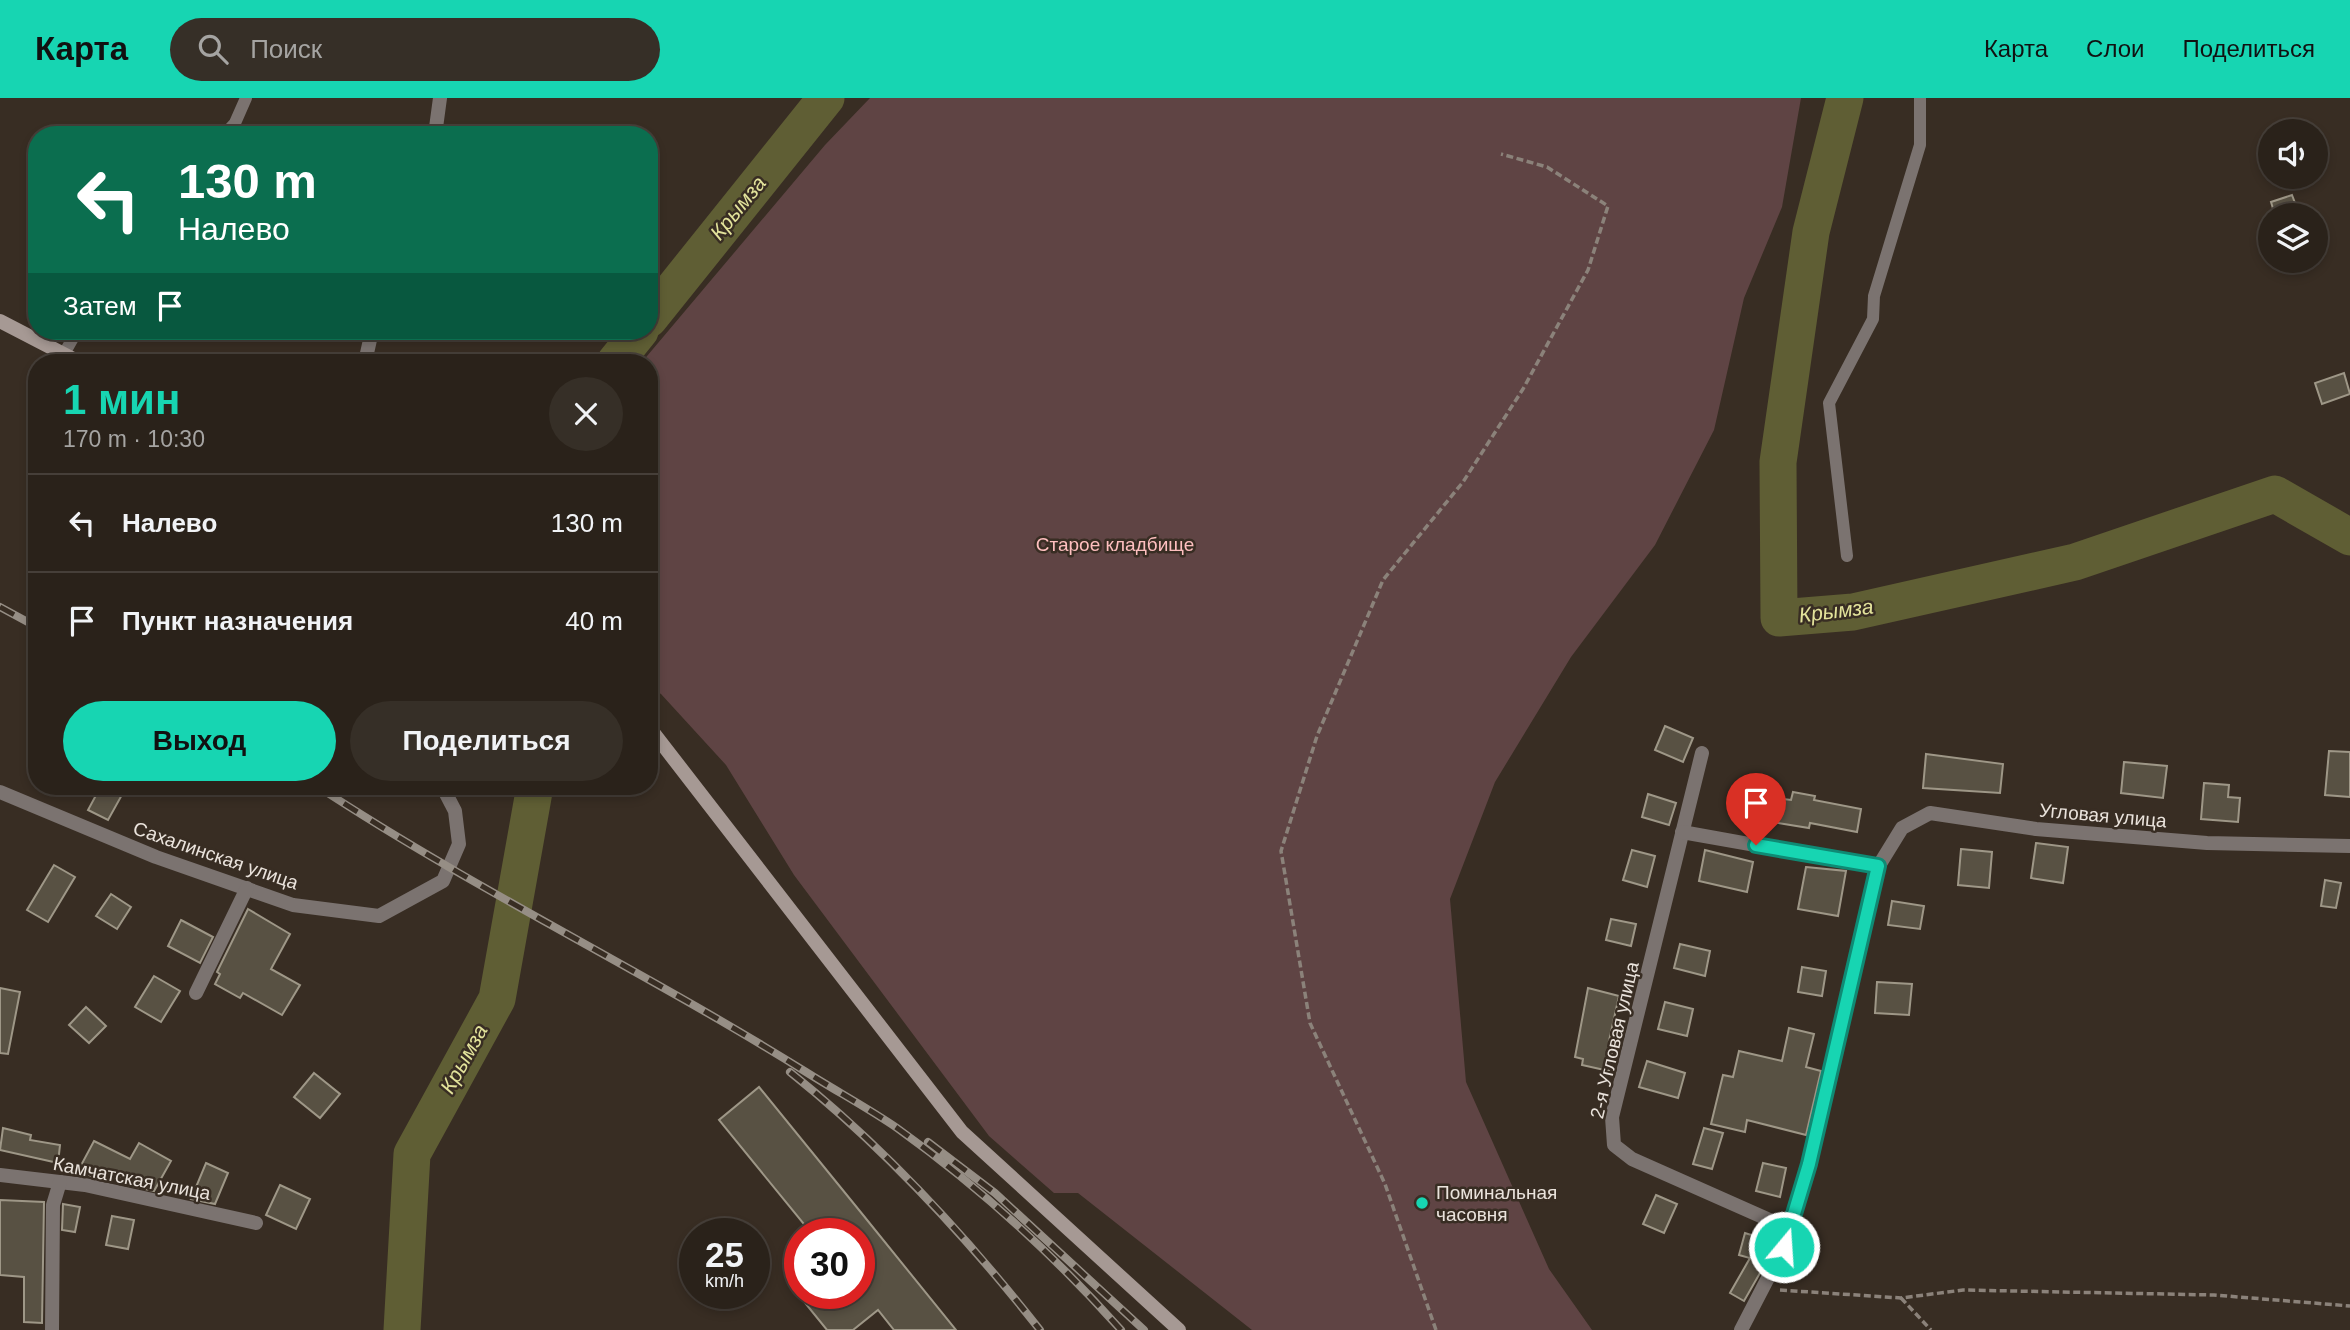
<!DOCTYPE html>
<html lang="ru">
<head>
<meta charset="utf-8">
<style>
  body { margin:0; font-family:Arial,sans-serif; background:#362f27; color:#f1f3f6; height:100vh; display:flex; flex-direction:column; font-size:26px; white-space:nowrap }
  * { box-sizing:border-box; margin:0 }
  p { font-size:23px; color:#a5a4a2 }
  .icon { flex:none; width:38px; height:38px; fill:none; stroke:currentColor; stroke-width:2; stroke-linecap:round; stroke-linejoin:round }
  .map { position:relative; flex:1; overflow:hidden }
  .drawer { position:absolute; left:28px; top:256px; width:630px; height:441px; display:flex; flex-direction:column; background:#2a221a; border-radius:28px; box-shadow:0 4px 10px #0003,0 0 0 2px #463f39 }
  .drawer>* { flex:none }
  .banner { position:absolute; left:28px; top:28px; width:630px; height:214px; border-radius:28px; box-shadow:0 4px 10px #0003,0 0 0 2px #463f39; background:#0b6e4f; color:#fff; overflow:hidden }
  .buttons { position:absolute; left:2258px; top:21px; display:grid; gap:14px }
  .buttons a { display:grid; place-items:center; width:70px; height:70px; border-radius:50%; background:#2a221a; box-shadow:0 4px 10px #0003,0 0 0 2px #463f39; font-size:35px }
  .speed { position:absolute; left:679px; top:1120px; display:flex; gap:14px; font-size:35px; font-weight:700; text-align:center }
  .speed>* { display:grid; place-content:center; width:91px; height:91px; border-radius:50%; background:#2a221a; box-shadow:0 4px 10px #0003,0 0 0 2px #463f39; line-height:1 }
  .speed small { font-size:18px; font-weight:400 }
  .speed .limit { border:10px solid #d22; background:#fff; color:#111 }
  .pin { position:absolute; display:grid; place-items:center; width:60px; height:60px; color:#fff; margin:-72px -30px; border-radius:50% 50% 50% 0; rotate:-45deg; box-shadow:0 0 7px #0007 }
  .pin .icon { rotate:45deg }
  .me { position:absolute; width:77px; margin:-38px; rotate:18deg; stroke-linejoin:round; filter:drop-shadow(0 0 5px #0008) }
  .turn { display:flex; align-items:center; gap:24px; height:147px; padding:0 35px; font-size:32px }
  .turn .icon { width:91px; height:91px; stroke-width:2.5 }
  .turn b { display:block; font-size:49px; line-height:60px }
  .then { display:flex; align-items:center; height:66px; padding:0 35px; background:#0003; gap:14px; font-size:26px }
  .round { display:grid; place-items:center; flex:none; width:74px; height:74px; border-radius:37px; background:#362f27 }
  .summary { display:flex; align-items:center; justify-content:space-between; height:119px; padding:0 35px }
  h1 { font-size:42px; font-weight:800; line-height:52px; color:#17d5b2 }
  .button { display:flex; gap:14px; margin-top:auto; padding:14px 35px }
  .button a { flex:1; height:80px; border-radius:42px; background:#17d5b2; color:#111; font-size:28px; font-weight:800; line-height:80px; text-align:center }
  .button a+a { background:#362f27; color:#f1f3f6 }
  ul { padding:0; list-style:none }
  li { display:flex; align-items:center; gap:21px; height:98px; padding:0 35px; border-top:2px solid #463f39 }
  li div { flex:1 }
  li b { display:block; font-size:26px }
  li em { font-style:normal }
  header { display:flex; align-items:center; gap:42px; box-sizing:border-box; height:98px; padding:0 35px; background:#17d5b2; color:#111 }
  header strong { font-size:33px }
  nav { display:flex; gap:38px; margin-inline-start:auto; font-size:24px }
  .search { width:490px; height:63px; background:#362f27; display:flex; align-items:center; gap:18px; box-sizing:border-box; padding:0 24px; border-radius:38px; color:#a5a4a2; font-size:26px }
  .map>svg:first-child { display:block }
</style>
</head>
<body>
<header>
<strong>Карта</strong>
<div class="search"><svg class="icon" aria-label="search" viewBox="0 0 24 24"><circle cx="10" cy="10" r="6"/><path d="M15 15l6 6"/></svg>Поиск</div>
<nav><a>Карта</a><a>Слои</a><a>Поделиться</a></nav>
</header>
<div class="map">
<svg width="2350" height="1232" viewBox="0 0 2350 1232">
  <rect width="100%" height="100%" fill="#382d23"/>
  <path fill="#5f4444" d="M870,0h931l-19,109 -38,91 -30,132 -59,115 -84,112 -76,125 -45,117 16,183 83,187 43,61h-340l-174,-137h-24l-65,-57 -195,-261 -68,-110 -65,-71 -12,-7v-325h-7l183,-217z"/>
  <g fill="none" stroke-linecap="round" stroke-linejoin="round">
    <g stroke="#5f5e34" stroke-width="37">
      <path d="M1845,0l-34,134 -33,230 1,156 74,-6 222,-50 200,-68 75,43"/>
      <path d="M649,221l177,-221"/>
      <path d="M615,264l25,-31"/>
      <path d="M402,1232l10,-176 85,-155 38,-213"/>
    </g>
  </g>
  <g fill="#585143" stroke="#9e9787" stroke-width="2">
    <path d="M2292,97l6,16 -23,4 -4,-13z"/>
    <path d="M2344,275l6,21 -28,10 -7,-21z"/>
    <path d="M1665,628l28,12 -10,24 -28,-12z"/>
    <path d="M2329,653l21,1v45l-25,-2z"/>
    <path d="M1926,656l77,10 -3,29 -77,-5z"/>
    <path d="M2124,664l43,4 -4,32 -42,-5z"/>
    <path d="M2204,685l25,2 -1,12 12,1 -2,24 -37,-3z"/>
    <path d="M101,688h8l14,7 -15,27 -20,-10z"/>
    <path d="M1793,694l22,4 -1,4 47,9 -4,23 -47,-9 -1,5 -61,-10 3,-23 40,5z"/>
    <path d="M1648,696l28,9 -7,22 -27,-8z"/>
    <path d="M2036,745l32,4 -5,36 -32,-5z"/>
    <path d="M1961,751l31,3 -3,36 -31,-3z"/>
    <path d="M1632,752l23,6 -8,31 -24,-7z"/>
    <path d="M1705,752l48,12 -6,30 -48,-11z"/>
    <path d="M54,767l21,12 -27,45 -21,-12z"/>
    <path d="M1806,769l40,4 -8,45 -40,-7z"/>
    <path d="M2325,782l16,3 -5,25 -15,-2z"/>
    <path d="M111,796l20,13 -14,22 -21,-13z"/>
    <path d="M1892,803l32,5 -4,23 -32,-4z"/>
    <path d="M248,811l42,25 -19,35 29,16 -18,30 -39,-22 -3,5 -25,-14 5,-10 -3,-2z"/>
    <path d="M1611,821l25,5 -5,22 -25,-6z"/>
    <path d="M181,822l32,17 -13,26 -32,-17z"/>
    <path d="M1680,846l30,7 -5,25 -31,-8z"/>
    <path d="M1802,869l24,4 -4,25 -24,-4z"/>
    <path d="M154,878l26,15 -19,31 -26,-15z"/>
    <path d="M1877,884l35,2 -3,31 -34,-2z"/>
    <path d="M0,890l20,4 -12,62 -8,-1z"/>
    <path d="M1588,890l31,8 -10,45 5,1 -5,29 -27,-6 1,-6 -8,-2z"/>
    <path d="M1665,904l28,7 -6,27 -29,-7z"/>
    <path d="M86,909l20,19 -17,17 -20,-18z"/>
    <path d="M1789,930l25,6 -8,33 15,4 -15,64 -59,-15 -2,12 -34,-8 12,-49 10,2 6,-26 43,10z"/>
    <path d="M1647,963l38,12 -7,25 -39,-11z"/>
    <path d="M314,975l26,21 -20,24 -26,-21z"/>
    <path d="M759,989l100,123 97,120h-62l-16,-20 -25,20h-26l-30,-37h62v-59h-47l-93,-114z"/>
    <path d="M3,1030l28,7 -1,5 30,5 -2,18 -58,-13z"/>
    <path d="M1704,1030l19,5 -11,36 -19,-5z"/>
    <path d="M94,1043l36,18 9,-16 32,18 -17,30 -26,-6 -28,-15 -4,8 -3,-1 -14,-8z"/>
    <path d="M206,1065l22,10 -13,31 -24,-5z"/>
    <path d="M1763,1065l23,5 -6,29 -24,-6z"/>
    <path d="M280,1087l30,14 -14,30 -30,-14z"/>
    <path d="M1656,1097l21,9 -13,29 -21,-9z"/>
    <path d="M0,1102l44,2 -2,121 -18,-1v-45l-24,-2z"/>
    <path d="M63,1106l17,3 -5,25 -13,-2z"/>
    <path d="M112,1118l22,4 -6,29 -22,-4z"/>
    <path d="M1766,1131l7,3 -9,34 -20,35 -14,-8 20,-35 -11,-3 6,-22 16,5z"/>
  </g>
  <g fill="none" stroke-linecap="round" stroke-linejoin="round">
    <g stroke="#8b827a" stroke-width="3.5" stroke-dasharray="7 3.5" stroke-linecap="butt">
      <path d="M1780,1192l121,8 62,-8 251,5 136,11"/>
      <path d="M1901,1200l30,32"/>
      <path d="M1436,1232l-51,-146 -75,-161 -29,-172 36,-115 66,-156 80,-98 60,-93 65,-119 20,-64 -61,-39 -46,-13"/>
    </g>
    <g stroke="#7b7370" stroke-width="12">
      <path d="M224,37l11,-12 11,-25"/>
      <path d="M65,254l12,-21"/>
      <path d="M1847,458l-18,-153 44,-84 1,-23 46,-151v-47"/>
    </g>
    <g stroke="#7b7370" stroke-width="14">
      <path d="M435,37l5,-37"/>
      <path d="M365,264l7,-31"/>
      <path d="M1702,655l-90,364 2,28 18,14 158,70"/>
      <path d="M0,694l156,65 137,48 86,11 64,-35 16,-37 -4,-33 -13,-25"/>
      <path d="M1682,734l196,35"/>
      <path d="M196,895l51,-105"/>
      <path d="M0,1077l85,10 171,38"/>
      <path d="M52,1232l1,-125 7,-23"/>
      <path d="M1741,1232l43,-83 10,-31 15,-52 69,-297 24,-39 28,-15 106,16 171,14 143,3"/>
    </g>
    <g stroke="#a69994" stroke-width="14">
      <path d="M0,223l79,41"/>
      <path d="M649,629l313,405 217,198"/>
    </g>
    <defs>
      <g id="rail">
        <path d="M0,509l37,20"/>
        <path d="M317,688c158,104 329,186 489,286 30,19 62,36 91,56 81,58 158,128 224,202"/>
        <path d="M790,974c94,75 176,164 250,258"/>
        <path d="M928,1044l67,51 149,137"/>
      </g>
    </defs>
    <use href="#rail" stroke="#968e85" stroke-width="8"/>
    <use href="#rail" stroke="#382d23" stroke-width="5" stroke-dasharray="16" stroke-linecap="butt"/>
  </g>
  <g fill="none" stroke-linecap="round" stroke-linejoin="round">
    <defs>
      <path id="route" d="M1756,747l122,21 -69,298 -25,83"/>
    </defs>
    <use href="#route" stroke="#0f8a74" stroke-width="18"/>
    <use href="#route" stroke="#17d5b2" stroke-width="12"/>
  </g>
  <circle fill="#17d5b2" stroke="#382d23" stroke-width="2.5" cx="1422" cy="1105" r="7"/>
  <g text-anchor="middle" stroke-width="5" stroke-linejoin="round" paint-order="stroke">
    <g font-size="19" fill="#febfbf" stroke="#382d23">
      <text x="1115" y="453">Старое кладбище</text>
    </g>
    <g font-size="19" fill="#eae3dc" stroke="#382d23">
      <text transform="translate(2103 717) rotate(5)" y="7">Угловая улица</text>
      <text transform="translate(216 757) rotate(19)" y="7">Сахалинская улица</text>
      <text transform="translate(1614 942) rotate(-77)" y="7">2-я Угловая улица</text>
      <text transform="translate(132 1080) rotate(11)" y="7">Камчатская улица</text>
    </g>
    <g font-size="19" fill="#eae3dc" stroke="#382d23" text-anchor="start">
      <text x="1436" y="1101">Поминальная<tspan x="1436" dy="22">часовня</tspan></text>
    </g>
    <g font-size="21" font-style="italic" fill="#e3e39b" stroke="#382d23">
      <text transform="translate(738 110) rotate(-51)" y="7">Крымза</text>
      <text transform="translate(1836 513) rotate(-7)" y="7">Крымза</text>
      <text transform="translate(464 961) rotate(-61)" y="7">Крымза</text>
    </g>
  </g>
</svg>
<div class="buttons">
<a><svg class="icon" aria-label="sound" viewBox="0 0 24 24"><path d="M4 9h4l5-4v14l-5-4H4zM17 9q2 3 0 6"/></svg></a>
<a><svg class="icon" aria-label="layers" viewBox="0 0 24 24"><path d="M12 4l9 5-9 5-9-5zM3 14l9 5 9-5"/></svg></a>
</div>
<div class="speed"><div>25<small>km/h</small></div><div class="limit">30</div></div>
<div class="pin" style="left:1756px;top:747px;background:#d93025"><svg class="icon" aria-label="arrive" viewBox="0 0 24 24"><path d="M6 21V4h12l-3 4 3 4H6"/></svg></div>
<svg class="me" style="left:1784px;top:1149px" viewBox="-20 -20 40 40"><circle r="17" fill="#17d5b2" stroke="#fff" stroke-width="3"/><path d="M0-11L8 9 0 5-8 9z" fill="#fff"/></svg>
<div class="banner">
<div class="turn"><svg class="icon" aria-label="left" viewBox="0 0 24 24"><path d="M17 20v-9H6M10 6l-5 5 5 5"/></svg><div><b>130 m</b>Налево</div></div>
<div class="then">Затем<svg class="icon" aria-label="arrive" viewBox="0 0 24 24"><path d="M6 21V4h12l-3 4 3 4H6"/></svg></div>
</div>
<section class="drawer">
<div class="summary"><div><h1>1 мин</h1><p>170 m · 10:30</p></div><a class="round"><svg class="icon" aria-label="close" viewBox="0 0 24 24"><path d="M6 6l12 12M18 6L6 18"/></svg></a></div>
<ul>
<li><svg class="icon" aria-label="left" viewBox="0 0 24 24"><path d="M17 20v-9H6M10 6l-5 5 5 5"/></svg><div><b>Налево</b></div><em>130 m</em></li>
<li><svg class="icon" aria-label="arrive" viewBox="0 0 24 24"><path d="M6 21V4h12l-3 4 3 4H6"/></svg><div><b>Пункт назначения</b></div><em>40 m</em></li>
</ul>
<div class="button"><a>Выход</a><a>Поделиться</a></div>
</section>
</div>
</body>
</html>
